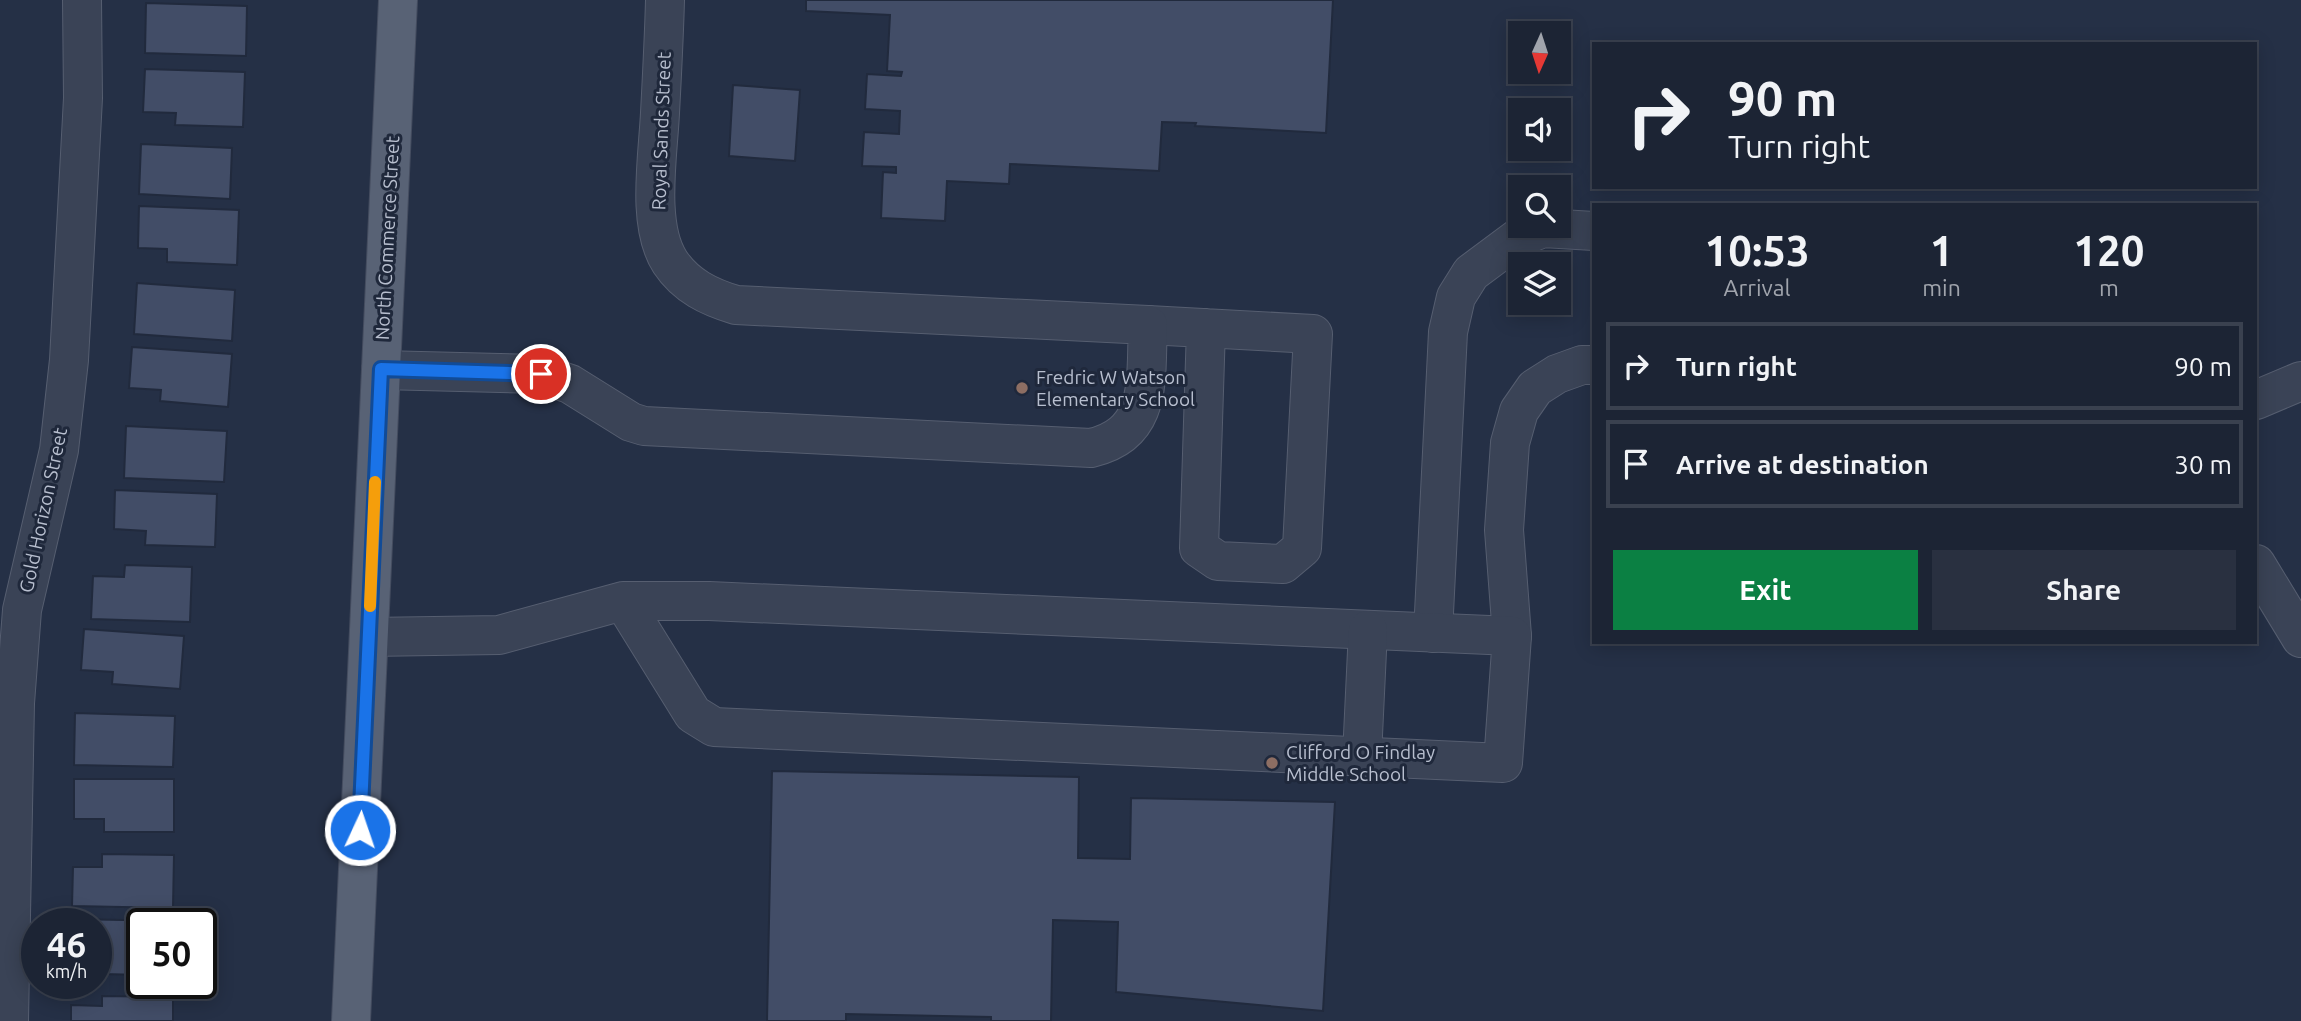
<!DOCTYPE html>
<html lang="en">
<head>
<meta charset="utf-8">
<style>
  body { margin:0; font-family:Ubuntu,sans-serif; background:#293040; color:#f1f3f6; height:100vh; display:flex; flex-direction:column; font-size:26px; white-space:nowrap }
  * { box-sizing:border-box; margin:0 }
  p { font-size:23px; color:#a0a4ac }
  .icon { flex:none; width:38px; height:38px; fill:none; stroke:currentColor; stroke-width:2; stroke-linecap:round; stroke-linejoin:round }
  .map { position:relative; flex:1; overflow:hidden }
  .details { position:absolute; left:1592px; top:203px; width:665px; height:441px; display:flex; flex-direction:column; background:#1c2434; border-radius:0px; box-shadow:0 4px 18px #0003,0 0 0 2px #3a414f }
  .details>* { flex:none }
  .top-card { position:absolute; left:1592px; top:42px; width:665px; height:147px; border-radius:0px; box-shadow:0 4px 18px #0003,0 0 0 2px #3a414f; background:#1c2434; color:#f1f3f6; overflow:hidden }
  .needle { width:46px; rotate:183deg }
  .fabs { position:absolute; left:1508px; top:21px; display:grid; gap:14px }
  .fabs a { display:grid; place-items:center; width:63px; height:63px; border-radius:0px; background:#1c2434; box-shadow:0 4px 18px #0003,0 0 0 2px #3a414f; font-size:35px }
  .speed { position:absolute; left:21px; top:908px; display:flex; gap:14px; font-size:35px; font-weight:700; text-align:center }
  .speed>* { display:grid; place-content:center; width:91px; height:91px; border-radius:50%; background:#1c2434; box-shadow:0 4px 18px #0003,0 0 0 2px #3a414f; line-height:1 }
  .speed small { font-size:18px; font-weight:400 }
  .speed .limit { border:4px solid #111; border-radius:10px; background:#fff; color:#111 }
  .pin { position:absolute; display:grid; place-items:center; width:60px; height:60px; color:#fff; margin:-30px; border:4px solid #fff; border-radius:50%; box-shadow:0 2px 7px #0007 }
  .me { position:absolute; width:77px; margin:-38px; rotate:3deg; stroke-linejoin:round; filter:drop-shadow(0 0 5px #0008) }
  .turn { display:flex; align-items:center; gap:24px; height:147px; padding:0 21px; font-size:32px }
  .turn .icon { width:91px; height:91px; stroke-width:2.5 }
  .turn b { display:block; font-size:49px; line-height:60px }
  .eta { display:flex; justify-content:space-evenly; align-items:center; height:119px; text-align:center }
  .eta b { font-size:42px; font-weight:700; line-height:49px }
  .button { display:flex; gap:14px; margin-top:auto; padding:14px 21px }
  .button a { flex:1; height:80px; border-radius:0px; background:#0b8043; color:#fff; font-size:28px; font-weight:700; line-height:80px; text-align:center }
  .button a+a { background:#293040; color:#f1f3f6 }
  ul { padding:0; list-style:none }
  li { display:flex; align-items:center; gap:21px; height:88px; margin:0 14px 10px; padding:0 7px; border:4px solid #3a414f; border-radius:0px }
  li div { flex:1 }
  li b { display:block; font-size:26px }
  li em { font-style:normal }
  .map>svg:first-child { display:block }
</style>
</head>
<body>
<div class="map">
<svg width="2301" height="1021" viewBox="0 0 2301 1021">
  <rect width="100%" height="100%" fill="#253046"/>
  <g fill="#424d67" stroke="#212a3d" stroke-width="2">
    <path d="M806,0h527l-7,133 -131,-7 1,-3 -34,-1 -3,49 -149,-7 -1,20 -62,-3 -2,40 -64,-3 2,-46 13,1v-6l-34,-1 2,-34 35,2 1,-23 -35,-2 2,-35 34,2 1,-4 -15,-1 3,-56 -84,-4z"/>
    <path d="M146,3l101,3 -1,50 -101,-3z"/>
    <path d="M145,69l100,3 -2,55 -68,-2 1,-12 -33,-1z"/>
    <path d="M733,85l67,5 -5,71 -66,-5z"/>
    <path d="M141,144l91,4 -2,51 -91,-5z"/>
    <path d="M139,206l100,4 -2,55 -70,-3v-13l-29,-1z"/>
    <path d="M137,283l98,7 -3,51 -98,-7z"/>
    <path d="M132,347l100,7 -4,53 -68,-6 1,-11 -32,-2z"/>
    <path d="M126,426l101,5 -3,51 -100,-4z"/>
    <path d="M115,490l102,4 -2,53 -70,-2 1,-14 -32,-2z"/>
    <path d="M125,565l67,2 -2,55 -99,-3 2,-43 31,1z"/>
    <path d="M84,629l100,7 -4,53 -68,-5 1,-12 -32,-2z"/>
    <path d="M75,713l100,3 -2,51 -99,-2z"/>
    <path d="M772,771l307,6 -1,81 52,1 1,-61 204,4 -12,209 -207,-19 2,-70 -65,-2 -2,101h-60v-4l-145,-3v7h-79z"/>
    <path d="M74,779h100v53h-70v-13h-30z"/>
    <path d="M102,854l72,1 -1,53 -101,-2 1,-39h29z"/>
    <path d="M72,919l102,2 -1,3h-31v51l-39,-1v-13h-7v-37h-24z"/>
    <path d="M102,996l71,1v24h-102v-16l31,1z"/>
  </g>
  <g fill="none" stroke-linecap="round" stroke-linejoin="round">
    <defs>
      <g id="minor">
        <path d="M1148,325l165,9 -11,214 -19,16 -65,-3 -19,-13 7,-220"/>
        <path d="M381,370l160,4 29,10 61,38 13,4 447,22c64,-15 54,-71 57,-123l-412,-20c-27,-8 -50,-19 -66,-43 -24,-37 -12,-106 -10,-149 2,-38 4,-75 5,-113"/>
        <path d="M2256,400l45,-19"/>
        <path d="M2256,564l45,74"/>
        <path d="M1433,633l15,-301 8,-35 15,-24 47,-35 25,-10 51,3"/>
        <path d="M1512,636l-8,-106 6,-87 9,-32 16,-23 22,-14 25,-9h12"/>
        <path d="M369,637l130,-2 124,-34h86l803,35 -9,127 -789,-36 -21,-13 -70,-113"/>
        <path d="M1362,756l6,-126"/>
        <path d="M9,1021l6,-318 7,-93 37,-160 10,-90 14,-262 -1,-98"/>
      </g>
      <path id="major" d="M351,1021l47,-1021"/>
    </defs>
    <use href="#minor" stroke="#565e70" stroke-width="40"/>
    <use href="#major" stroke="#444c5f" stroke-width="40"/>
    <use href="#minor" stroke="#3a4356" stroke-width="38"/>
    <use href="#major" stroke="#586275" stroke-width="38"/>
  </g>
  <g fill="none" stroke-linecap="round" stroke-linejoin="round">
    <defs>
      <path id="route" d="M360,830l21,-461 160,5"/>
    </defs>
    <use href="#route" stroke="#114b97" stroke-width="18"/>
    <use href="#route" stroke="#1a73e8" stroke-width="12"/>
    <path stroke="#f59e0b" stroke-width="12" d="M370,606l5,-124"/>
  </g>
  <g fill="#8d6e63" stroke="#1f283b" stroke-width="2.5">
    <circle cx="1022" cy="388" r="7"/>
    <circle cx="1272" cy="763" r="7"/>
  </g>
  <g text-anchor="middle" stroke-width="6" stroke-linejoin="round" paint-order="stroke">
    <g font-size="19" fill="#b8bfcf" stroke="#1f283b">
      <text transform="translate(661 131) rotate(-88)" y="7">Royal Sands Street</text>
      <text transform="translate(387 238) rotate(-87)" y="7">North Commerce Street</text>
      <text transform="translate(43 510) rotate(-78)" y="7">Gold Horizon Street</text>
    </g>
    <g font-size="19" fill="#b8bfcf" stroke="#1f283b" text-anchor="start">
      <text x="1036" y="384">Fredric W Watson<tspan x="1036" dy="22">Elementary School</tspan></text>
      <text x="1286" y="759">Clifford O Findlay<tspan x="1286" dy="22">Middle School</tspan></text>
    </g>
  </g>
</svg>
<div class="fabs">
<a><svg class="needle" viewBox="-14 -14 28 28"><path d="M0-13l5 13h-10z" fill="#e53935"/><path d="M0 13l5-13h-10z" fill="#a0a4ac"/></svg></a>
<a><svg class="icon" aria-label="sound" viewBox="0 0 24 24"><path d="M4 9h4l5-4v14l-5-4H4zM17 9q2 3 0 6"/></svg></a>
<a><svg class="icon" aria-label="search" viewBox="0 0 24 24"><circle cx="10" cy="10" r="6"/><path d="M15 15l6 6"/></svg></a>
<a><svg class="icon" aria-label="layers" viewBox="0 0 24 24"><path d="M12 4l9 5-9 5-9-5zM3 14l9 5 9-5"/></svg></a>
</div>
<div class="speed"><div>46<small>km/h</small></div><div class="limit">50</div></div>
<div class="pin" style="left:541px;top:374px;background:#d93025"><svg class="icon" aria-label="arrive" viewBox="0 0 24 24"><path d="M6 21V4h12l-3 4 3 4H6"/></svg></div>
<svg class="me" style="left:360px;top:830px" viewBox="-20 -20 40 40"><circle r="17" fill="#1a73e8" stroke="#fff" stroke-width="3"/><path d="M0-11L8 9 0 5-8 9z" fill="#fff"/></svg>
<div class="top-card">
<div class="turn"><svg class="icon" aria-label="right" viewBox="0 0 24 24"><path d="M7 20v-9h11M14 6l5 5-5 5"/></svg><div><b>90 m</b>Turn right</div></div>
</div>
<section class="details">
<div class="eta">
<div><b>10:53</b><p>Arrival</p></div>
<div><b>1</b><p>min</p></div>
<div><b>120</b><p>m</p></div>
</div>
<ul>
<li><svg class="icon" aria-label="right" viewBox="0 0 24 24"><path d="M7 20v-9h11M14 6l5 5-5 5"/></svg><div><b>Turn right</b></div><em>90 m</em></li>
<li><svg class="icon" aria-label="arrive" viewBox="0 0 24 24"><path d="M6 21V4h12l-3 4 3 4H6"/></svg><div><b>Arrive at destination</b></div><em>30 m</em></li>
</ul>
<div class="button"><a>Exit</a><a>Share</a></div>
</section>
</div>
</body>
</html>
